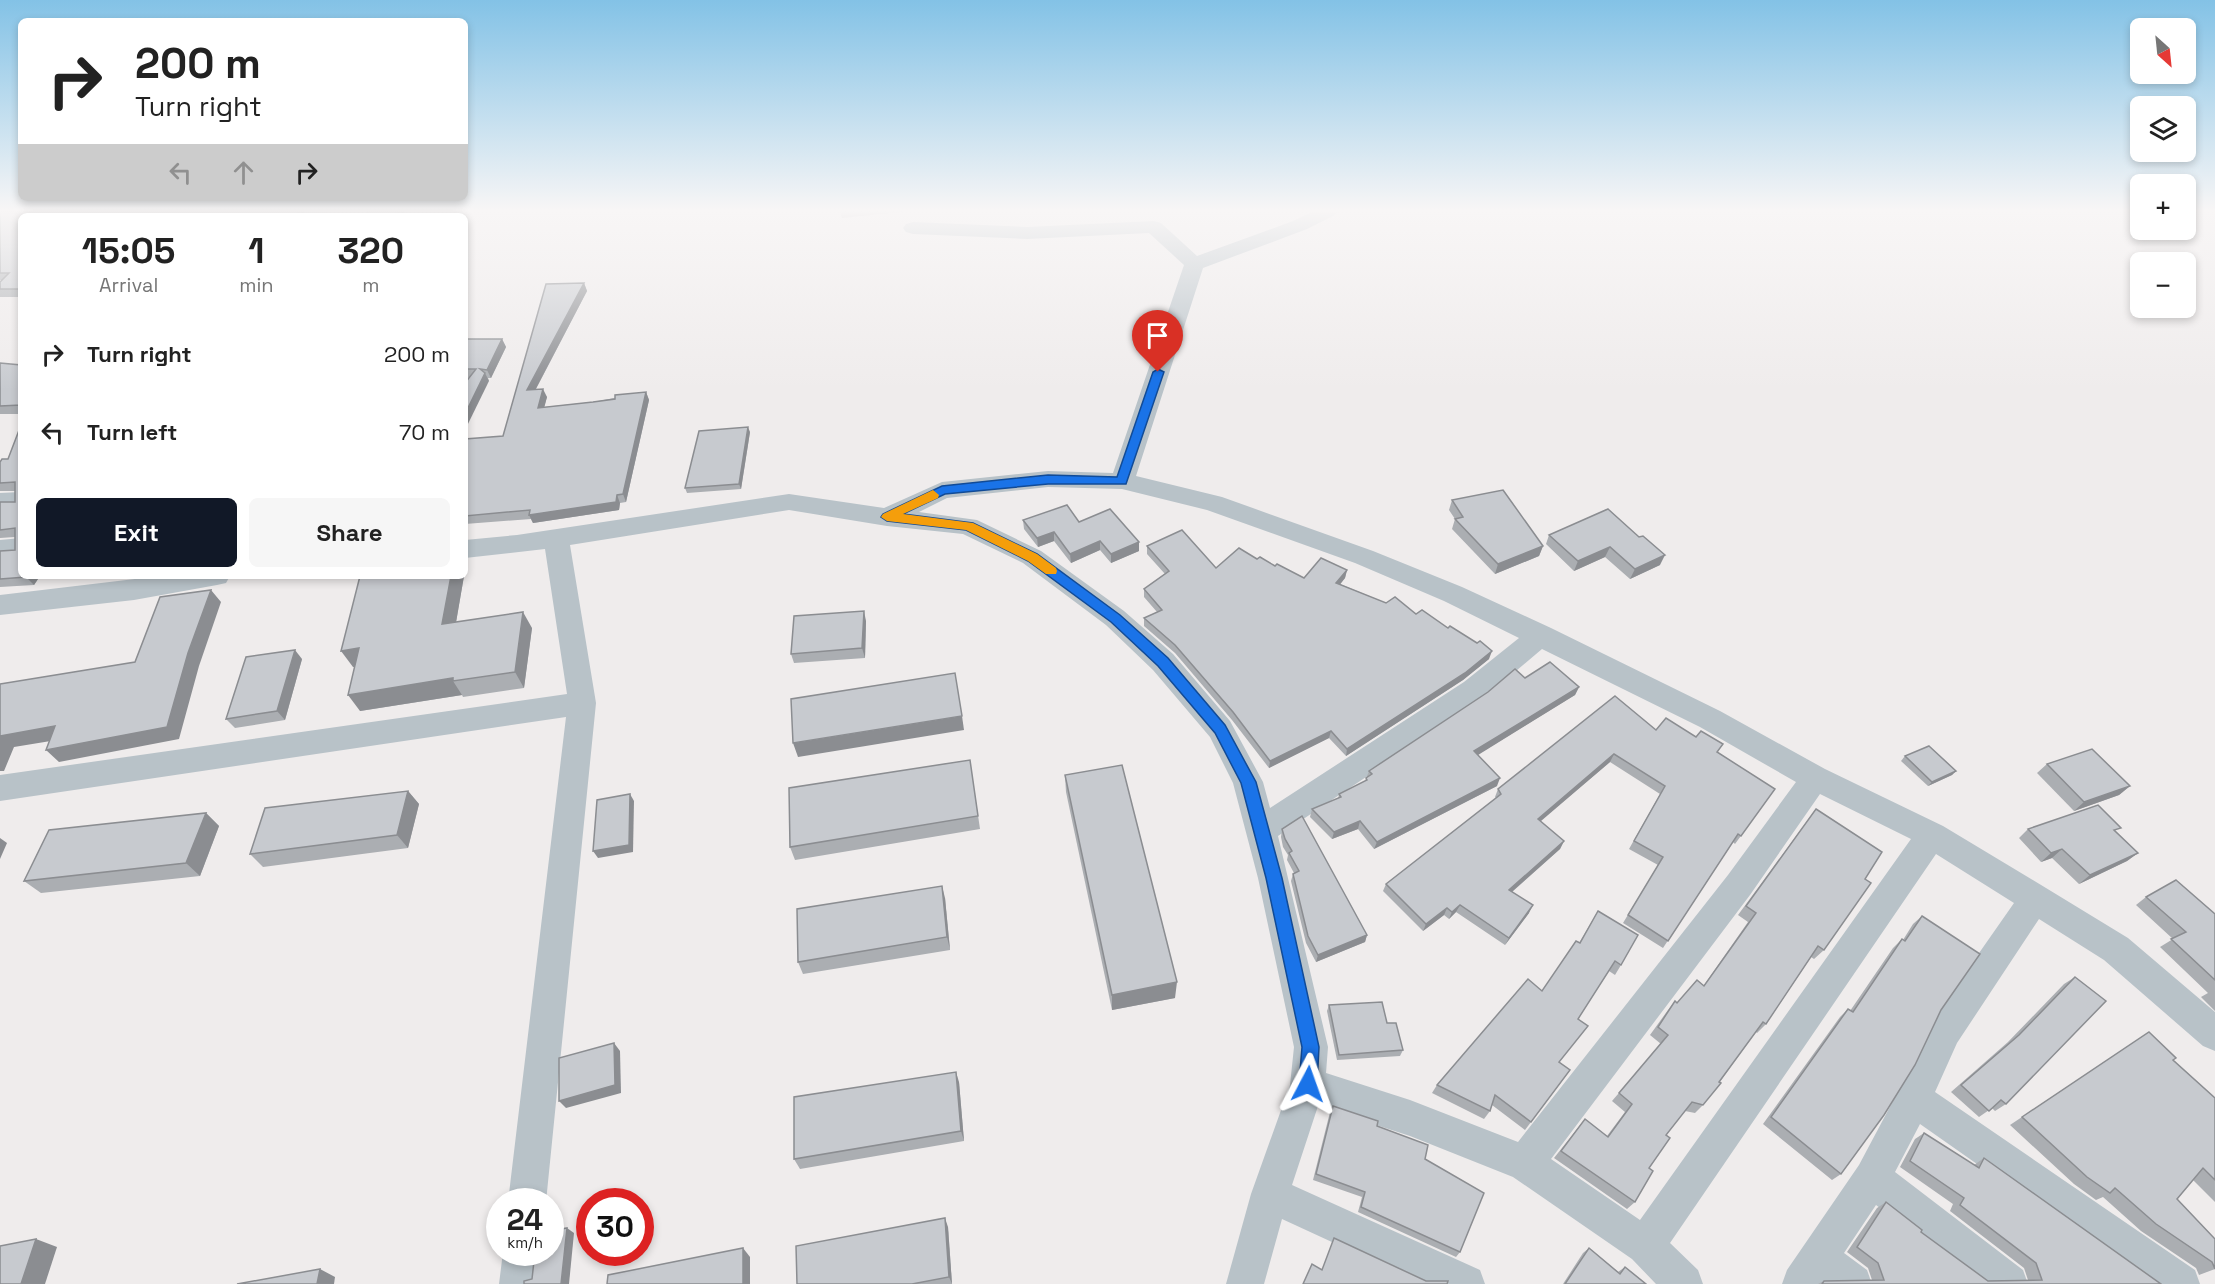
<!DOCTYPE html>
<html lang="en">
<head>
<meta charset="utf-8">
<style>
  body { margin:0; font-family:"Space Grotesk",sans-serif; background:#f6f6f6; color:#222; height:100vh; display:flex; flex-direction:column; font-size:22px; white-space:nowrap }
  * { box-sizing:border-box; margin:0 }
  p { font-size:20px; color:#767676 }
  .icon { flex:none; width:33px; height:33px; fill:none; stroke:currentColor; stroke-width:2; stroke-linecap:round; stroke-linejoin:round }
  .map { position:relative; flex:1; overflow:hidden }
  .drawer { position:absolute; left:18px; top:213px; width:450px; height:366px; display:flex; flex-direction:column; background:#fff; border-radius:9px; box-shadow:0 3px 9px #0003 }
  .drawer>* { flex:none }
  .top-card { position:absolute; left:18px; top:18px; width:450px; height:183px; border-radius:9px; box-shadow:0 3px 9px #0003; background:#fff; color:#222; overflow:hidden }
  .needle { width:39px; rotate:153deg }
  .buttons { position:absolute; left:2130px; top:18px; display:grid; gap:12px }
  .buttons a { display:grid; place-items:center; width:66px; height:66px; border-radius:9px; background:#fff; box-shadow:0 3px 9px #0003; font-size:30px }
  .speed { position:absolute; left:486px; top:1188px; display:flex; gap:12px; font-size:30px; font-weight:700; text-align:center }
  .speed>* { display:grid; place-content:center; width:78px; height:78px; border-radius:50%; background:#fff; box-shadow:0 3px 9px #0003; line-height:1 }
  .speed small { font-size:15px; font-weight:400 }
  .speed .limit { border:9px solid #d22; background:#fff; color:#111 }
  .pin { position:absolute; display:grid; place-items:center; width:51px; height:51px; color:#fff; margin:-62px -26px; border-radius:50% 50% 50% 0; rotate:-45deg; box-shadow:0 0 6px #0007 }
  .pin .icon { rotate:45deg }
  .me { position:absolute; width:66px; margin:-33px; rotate:4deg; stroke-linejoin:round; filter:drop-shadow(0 0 4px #0008) }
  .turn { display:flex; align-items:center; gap:21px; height:126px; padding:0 18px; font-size:27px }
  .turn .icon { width:78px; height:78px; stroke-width:2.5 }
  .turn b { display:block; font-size:42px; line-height:51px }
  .lanes { display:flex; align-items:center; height:57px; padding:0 18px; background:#0003; justify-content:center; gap:30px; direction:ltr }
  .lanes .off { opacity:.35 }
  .eta { display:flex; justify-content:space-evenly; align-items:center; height:102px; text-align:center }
  .eta b { font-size:36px; font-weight:600; line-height:42px }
  .button { display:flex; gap:12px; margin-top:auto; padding:12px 18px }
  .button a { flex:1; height:69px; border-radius:9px; background:#111827; color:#fff; font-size:24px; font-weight:600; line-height:69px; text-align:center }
  .button a+a { background:#f6f6f6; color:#222 }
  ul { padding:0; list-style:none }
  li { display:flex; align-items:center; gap:18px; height:78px; padding:0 18px }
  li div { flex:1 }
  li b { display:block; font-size:22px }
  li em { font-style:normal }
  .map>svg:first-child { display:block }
</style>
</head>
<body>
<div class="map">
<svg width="2215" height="1284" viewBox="0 0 2215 1284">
  <rect width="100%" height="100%" fill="#efecec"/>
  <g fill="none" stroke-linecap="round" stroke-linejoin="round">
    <g fill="#b8c2c8" fill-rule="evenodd">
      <path d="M306,211h19l-2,5h-20z"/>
      <path d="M1314,211h24l-3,4 -28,14 -104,39 -67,208 86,21 151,54 89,36 89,41 169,83 105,58 118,57 103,62 82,50 87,74v39l-12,-5 -99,-86 -65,-41 -82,124 -22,49 260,178 5,14h-52l-228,-160 -25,48 128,98 5,14h-50l-102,-79 -32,48 23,17 5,14h-90l5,-14 72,-105 42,-79 32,-67 81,-116 -78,-49 -266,389 28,27 5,14h-47l-24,-25 -119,-82 -103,-41 -92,-30 -26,79 188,85 5,14h-62l-141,-65 -18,65h-38l25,-90 39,-109 4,-38 -36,-169 -25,-95 -23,-46 -57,-67 -47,-45 -83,-62 -60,-29 -76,-8 -98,-16 -219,35 26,158 -50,499h-38l58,-485 -566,84v-26l567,-81 -22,-145 -80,9v-18l52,-5 272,-41 95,14 58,-26 106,-11 65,2 71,-208 -35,-32 -122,6 -114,-5 -7,-2 -3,-4 3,-4 7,-2 114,5 127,-6 7,2 36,33 96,-35zM1048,487l74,2 85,21 148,53 89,38 75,37 -55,44 -194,126 -7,-26 -33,-61 -57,-67 -49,-43 -83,-60 -64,-31 -58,-8 28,-14zM1542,649l158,78 96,55 -68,93 -210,267 -108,-42 -84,-27 2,-26 -50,-211 206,-138zM1820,794l91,45 -271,381 -89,-61 199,-264z"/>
      <path d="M21,492v16l-21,1v-16z"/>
      <path d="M21,538v18l-21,2v-18z"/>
      <path d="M160,576h70l-4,7 -9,2 -83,15 -134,15v-20z"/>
      <path d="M503,1252h38l-4,32h-38z"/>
    </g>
  </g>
  <g fill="#abaeb2">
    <path d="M0,211h305l-2,3 -282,2v81h-21v-15l2,-2h-2z"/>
    <path d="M840,211h70l-68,7z"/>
    <path d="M584,283l3,8 -51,98 11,8 -3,10 49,-5 53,-10 3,8 -23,102 -6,1 -1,7 -86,13 -2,-4 -66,5v-85l38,-3z"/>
    <path d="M465,339h37l4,8 -15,31h-3l1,3 -24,-4z"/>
    <path d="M0,363l21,2v49h-21z"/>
    <path d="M21,425v151h19l-6,9 -34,2v-36l15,-1v-13l-15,1v-36h15v-11h-15v-29l8,-3z"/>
    <path d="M750,432l-9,57 -54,4 -2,-5z"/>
    <path d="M1452,500l91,46 -4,10 -44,18 -43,-45 3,-10 -6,-9z"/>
    <path d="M1608,509l52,56 -30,14 -25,-22 -31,14 -28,-27 3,-9z"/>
    <path d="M1023,520l56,2 60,29 -28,12 -11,-13 -29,13 -17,-22 -16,6 -14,-18z"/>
    <path d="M1147,546l69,22 41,-9 47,19 43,-8 -2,8 -5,6 46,19 30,11 73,45 -26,21 -117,76 -17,-18 -60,30 -37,-48 -57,-67 -31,-27v-8l13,-6 -13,-15v-8l21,-15 -18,-20z"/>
    <path d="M360,576h104l-8,46 76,6 -8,60 -61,9 -1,-2 -102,16 -5,-44h-2z"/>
    <path d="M866,621l-1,37 -71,5 -3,-9z"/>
    <path d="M302,659l-17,61 -50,8 -9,-9z"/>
    <path d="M1525,678l54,9 -4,8 -98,60 20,31 -123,63 -16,-20 -26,10 -22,-22 2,-8 26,-10 1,-5 26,-13 4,-10z"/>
    <path d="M1656,730l61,22 58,37 -40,55 -2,-2 -70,106 -40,-25 35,-58 -29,-16 31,-55 -50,-32 -70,59 24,20 -4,8 -48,43 17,21 -24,32 -49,-33 -7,7 -5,-4 -21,16 -40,-40 3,-7 110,-86 -1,-1 3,-8z"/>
    <path d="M1905,756l51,15 -4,4 -24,11 -27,-25z"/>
    <path d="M970,760l10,69 -185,31 -5,-13z"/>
    <path d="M2047,764l83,22 -11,9 -45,16 -37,-38z"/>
    <path d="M1065,775l110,223 -63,12 -46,-218z"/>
    <path d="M408,791l11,13 -11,44 -145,19 -13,-13z"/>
    <path d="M1816,809l49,70 -41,71 -10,9 -3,-2 -45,67 -9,9 -1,-1 -53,73 -8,8 -10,-2 -19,24 -17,33 -14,34 -8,7 -73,-51 31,-39 22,17 18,-24 -13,-11 49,-57 -11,-9 18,-25 7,-9 2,2 27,-18 44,-63 -10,-7z"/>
    <path d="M206,813l13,13 -19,50 -159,17 -17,-12z"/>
    <path d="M1282,829l85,106 -2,7 -49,20 -10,-19 -15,-62 2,-7 1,-1 -7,-13 1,-5 -5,-8 -2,-10z"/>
    <path d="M2028,829l88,3 22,21 -11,8 -48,23 -27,-26 -11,4 -22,-24z"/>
    <path d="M2146,897l69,17v97l-14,-14 7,-4 -48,-46 13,-8 -37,-34z"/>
    <path d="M945,898l5,52 -147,24 -5,-12z"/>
    <path d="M1598,911l23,54 -6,10 -6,-4 -31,48 -19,44 11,7 -45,60 -33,-25 -2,6 -6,8 -52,-26 5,-8 105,-94 37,-48z"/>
    <path d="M1922,916l19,94 -100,164 -9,6 -69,-56 77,-107 8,-8 2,2 43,-63 9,-9 1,1 10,-16z"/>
    <path d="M2075,977l-69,127 -11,7 -3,-3 -13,9 -28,-25 57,-50 56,-58z"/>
    <path d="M1329,1005l58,18 16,27 -3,6 -63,4 -10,-49z"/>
    <path d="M2149,1032l24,28 42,38v104l-22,-22 -16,19 38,40v30l-16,6 -3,-7 -55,-37 -38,-34 -7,3 -22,-16 -64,-59z"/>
    <path d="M959,1082l5,59 -164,28 -6,-10z"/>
    <path d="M1333,1106l44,20 48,33 35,93 -4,5 -98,-45 4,-15 -49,-17 17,-68z"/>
    <path d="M1924,1133l50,32 10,-7 177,126h-343l6,-3 48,-1 -4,-12 -21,-16 30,-44 9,-6 35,30 67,49 40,-1 -4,-12 -74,-57 3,-7 -53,-37 15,-28z"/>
    <path d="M948,1227l4,57h-155z"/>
    <path d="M1589,1248l29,24 7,-5 21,17h-83l20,-31z"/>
  </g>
  <g fill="#8b8d91">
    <path d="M298,211h7l-2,3 1,2h-11z"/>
    <path d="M397,211h8l-3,5h-8z"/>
    <path d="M584,283l3,8 -56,107 -4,-8z"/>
    <path d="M502,339l4,8 -15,31 -4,-8z"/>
    <path d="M485,373l4,8 -24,49v-16z"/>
    <path d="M543,389l4,8 -5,19 -4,-8z"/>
    <path d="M646,392l3,8 -23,102 -3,-8z"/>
    <path d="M748,427l2,5 -9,57 -2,-5z"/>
    <path d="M617,495l3,8 -1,7 -86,13 -4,-8z"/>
    <path d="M1054,532v9l-16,6 -1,-9z"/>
    <path d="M1100,541v9l-29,13 -1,-9z"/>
    <path d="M1139,542v9l-28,12v-9z"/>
    <path d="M1543,546l-4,10 -44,18 3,-10z"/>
    <path d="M1610,547l-5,10 -31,14 4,-10z"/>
    <path d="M1665,555l-5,10 -30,14 5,-10z"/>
    <path d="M1347,570l-2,8 -10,13 1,-8z"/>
    <path d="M27,576h13l-6,9 -8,-8z"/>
    <path d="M451,576h13l-11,64 -11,-16z"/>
    <path d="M211,590l10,12 -22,64 -20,73 -120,23 -13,-12 142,-97z"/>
    <path d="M864,611l2,10 -1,37 -3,-10z"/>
    <path d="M523,612l9,16 -8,60 -9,-16z"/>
    <path d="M359,648l12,16 -18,3 -12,-16z"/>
    <path d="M295,650l7,9 -17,61 -8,-9z"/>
    <path d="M1492,651l-3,8 -26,21 -117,76 1,-7z"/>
    <path d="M453,678v3l9,14 -102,16 -12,-16z"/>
    <path d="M1579,687l-4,8 -105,65 4,-9z"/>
    <path d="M962,716l2,14 -166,27 -5,-14z"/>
    <path d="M55,726l14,12 -55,9 -10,24h-4v-36z"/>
    <path d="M1331,731l-2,7 -60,30 1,-7z"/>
    <path d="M1614,754l-4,8 -76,65 4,-8z"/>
    <path d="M1956,771l-4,4 -24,11 4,-4z"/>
    <path d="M1500,778l-3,8 -123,63 3,-7z"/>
    <path d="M2130,786l-11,9 -45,16 10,-9z"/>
    <path d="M408,791l11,13 -11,44 -11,-13z"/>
    <path d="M630,794l4,7 -1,51 -35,6 -5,-7z"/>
    <path d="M206,813l13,13 -19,50 -14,-13z"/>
    <path d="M1360,821l-2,8 -26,10 2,-7z"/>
    <path d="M0,838l7,5 -7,16z"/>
    <path d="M1564,841l-4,8 -54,48 3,-7z"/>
    <path d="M2062,849l-10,9 -11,4 10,-9z"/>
    <path d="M2138,853l-11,8 -48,23 11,-9z"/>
    <path d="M942,886l3,12 5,52 -3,-13z"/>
    <path d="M1460,905l-4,7 -7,7 3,-7z"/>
    <path d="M1533,905l-4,8 -24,32 4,-7z"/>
    <path d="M1447,908l-3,7 -21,16 3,-7z"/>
    <path d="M1367,935l-2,7 -49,20 2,-7z"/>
    <path d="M1177,982l-2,16 -63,12v-15z"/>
    <path d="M614,1043l6,8 1,42 -55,15 -7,-7z"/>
    <path d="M956,1072l3,10 5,59 -3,-10z"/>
    <path d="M945,1218l3,9 4,57 -3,-7z"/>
    <path d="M567,1228l7,5 -5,51h-8z"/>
    <path d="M36,1239l21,8 -12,37h-24z"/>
    <path d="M743,1248l7,9v27h-7z"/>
    <path d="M320,1269l15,8 -1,7h-17z"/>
  </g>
  <g fill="#c7cacf" stroke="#8b8d91" stroke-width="1.5">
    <path d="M0,211h301l-6,3 -2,2h-272v73h-21v-7l9,-9h-9z"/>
    <path d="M368,211h29l-3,5h-29z"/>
    <path d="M584,283l-57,107 16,-1 -5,19 55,-6 22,-3v-4l31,-3 -23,102 -6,1 -1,7 -87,13 1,-5 -65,6v-77l38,-3 43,-152z"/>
    <path d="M465,339h37l-15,31 -7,-1 5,4 -20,41v-31l11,-14h-11z"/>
    <path d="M0,363l21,2v40l-21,1z"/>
    <path d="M21,425v151h6l-1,1 -26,2v-28l15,-1v-22l-15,2v-28h15v-20l-15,1v-21l2,-3h6z"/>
    <path d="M748,427l-9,57 -54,4 14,-57z"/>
    <path d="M1503,490l40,56 -45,18 -43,-45 8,-2 -11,-17z"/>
    <path d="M1067,505l12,17 31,-13 29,33 -28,12 -11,-13 -30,13 -16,-22 -17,6 -14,-18z"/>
    <path d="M1608,509l31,28 4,-1 22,19 -30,14 -25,-22 -32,14 -29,-26z"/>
    <path d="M1182,530l34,38 23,-20 18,11 3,-2 15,9 2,-2 27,14 17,-20 26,12 -11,13 50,20 9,-6 21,17 6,-4 26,18 2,-2 27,17 3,-2 12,10 -27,22 -118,76 -16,-18 -61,30 -37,-49 -58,-67 -31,-27 18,-8 -18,-21 25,-18 -22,-25z"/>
    <path d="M360,576h91l-9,48 81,-12 -8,60 -62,9v-3l-105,17 11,-47 -18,3z"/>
    <path d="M211,590l-23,63 -21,74 -121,23 9,-24 -55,10v-52l135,-22 25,-65z"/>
    <path d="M864,611l-2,37 -71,6 3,-38z"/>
    <path d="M295,650l-18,61 -51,8 20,-62z"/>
    <path d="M1550,662l29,25 -105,64 26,27 -123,64 -17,-21 -26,11 -22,-23 29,-12 -2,-3 28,-14 -1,-2 6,-4 -3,-3 119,-79 27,-23 10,9z"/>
    <path d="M955,673l7,43 -169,27 -2,-44z"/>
    <path d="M1615,696l41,34 10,-12 30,19 5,-6 22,13 -6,8 58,37 -34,47 -3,-2 -70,107 -40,-26 35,-58 -29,-16 31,-55 -51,-32 -76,65 26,22 -55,49 24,15 -24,33 -49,-33 -8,7 -5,-4 -21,16 -40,-40 115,-90 -3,-5z"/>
    <path d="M1929,746l27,25 -24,11 -27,-26z"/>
    <path d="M2092,749l38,37 -46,16 -37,-38z"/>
    <path d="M970,760l8,56 -188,31 -1,-59z"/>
    <path d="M1122,765l55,217 -65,13 -47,-220z"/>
    <path d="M408,791l-11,44 -147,19 15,-46z"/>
    <path d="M630,794l-1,51 -36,6 4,-51z"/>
    <path d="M2098,805l23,23 -7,2 24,23 -48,22 -28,-26 -11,4 -23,-24z"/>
    <path d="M1816,809l66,43 -17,27 6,4 -47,67 -6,-4 -52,78 -3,-2 -44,60 2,1 -18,22 -11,-3 -26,33 4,3 -21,30 4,3 -18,31 -74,-51 24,-32 23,18 24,-33 -13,-11 49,-58 -10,-8 17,-26 2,2 20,-23 7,6 52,-73 -10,-7z"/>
    <path d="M206,813l-20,50 -162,18 25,-51z"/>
    <path d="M1302,816l65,119 -49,20 -10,-19 -15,-62 6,-3 -10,-18 3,-2 -7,-12 -3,-10z"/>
    <path d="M2176,880l39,34v66l-44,-41 15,-7 -40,-35z"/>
    <path d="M942,886l5,51 -149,25 -1,-53z"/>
    <path d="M1598,911l40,24 -17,30 -6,-4 -37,58 10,7 -29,36 11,8 -39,52 -36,-27 -5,16 -53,-26 91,-106 14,12 34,-50 4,2z"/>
    <path d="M1922,916l58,38 -39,56 -26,55 -31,50 -43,59 -70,-57 77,-108 5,3 49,-73 3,2z"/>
    <path d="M2075,977l31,24 -100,103 -5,-4 -12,11 -28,-26 58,-50z"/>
    <path d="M1382,1002l5,21h9l7,27 -64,5 -10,-50z"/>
    <path d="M2149,1032l27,26 -3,2 42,38v82l-12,-12 -26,31 38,40v30l-3,-7 -56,-38 -41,-36 -5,5 -23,-16 -65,-60z"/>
    <path d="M614,1043l1,42 -56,16v-43z"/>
    <path d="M956,1072l5,59 -167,28v-62z"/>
    <path d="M1333,1106l45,15 -1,5 51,19 -3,14 59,34 -24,59 -99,-45 4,-15 -49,-18z"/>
    <path d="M1924,1133l55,35 5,-10 177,126h-339l2,-3 60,-1 -6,-17 -21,-16 29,-45 36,28 -1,2 67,49 54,-1 -6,-17 -76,-58 4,-7 -54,-37z"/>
    <path d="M945,1218l4,59 -37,7h-115l-1,-38z"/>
    <path d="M567,1228l-6,56h-37v-3l8,-2 3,-27h15v-21z"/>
    <path d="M1334,1238l92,43h22l-1,3h-144l9,-20 10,6z"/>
    <path d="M36,1239l-15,45h-21v-38z"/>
    <path d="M743,1248v36h-136l1,-9z"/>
    <path d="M1589,1248l31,26 5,-7 21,17h-81z"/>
    <path d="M320,1269l-3,15h-80z"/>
  </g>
  <linearGradient id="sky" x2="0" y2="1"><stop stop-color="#83c2e6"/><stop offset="0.54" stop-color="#f8f6f6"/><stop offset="1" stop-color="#f8f6f6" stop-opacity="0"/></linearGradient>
  <rect width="2215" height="390" fill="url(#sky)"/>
  <path fill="#1a73e8" stroke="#114b97" stroke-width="1.5" d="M1158,369l6,3 -38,112h-78l-103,10 -42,20 70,9 64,31 83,61 48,43 57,67 31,57 26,96 37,169 -2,37 -2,7 -7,2 -6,-2 -3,-7 3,-37 -36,-169 -25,-95 -26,-50 -57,-67 -47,-44 -83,-61 -62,-31 -79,-9 -6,-4 2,-3 59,-28 106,-11 69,2 36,-105z"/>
  <path fill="#f59e0b" d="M933,490l6,5 -1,3 -35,16 70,9 64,31 19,14 1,3 -1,3h-10l-18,-13 -62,-31 -79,-9 -6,-4 2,-3z"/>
</svg>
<div class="buttons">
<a><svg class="needle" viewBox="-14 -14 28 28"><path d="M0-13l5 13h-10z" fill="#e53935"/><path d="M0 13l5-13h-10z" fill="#767676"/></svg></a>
<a><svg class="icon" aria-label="layers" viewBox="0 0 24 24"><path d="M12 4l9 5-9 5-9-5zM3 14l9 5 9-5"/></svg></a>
<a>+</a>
<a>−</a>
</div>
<div class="speed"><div>24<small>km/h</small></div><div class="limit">30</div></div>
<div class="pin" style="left:1158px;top:372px;background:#d93025"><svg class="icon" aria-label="arrive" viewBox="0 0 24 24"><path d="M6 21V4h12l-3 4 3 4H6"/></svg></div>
<svg class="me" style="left:1308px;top:1084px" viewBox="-20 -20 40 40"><path d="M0-17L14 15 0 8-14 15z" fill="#1a73e8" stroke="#fff" stroke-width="4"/></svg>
<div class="top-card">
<div class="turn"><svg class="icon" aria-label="right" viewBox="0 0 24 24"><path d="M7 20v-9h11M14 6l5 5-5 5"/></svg><div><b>200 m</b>Turn right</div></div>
<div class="lanes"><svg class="icon off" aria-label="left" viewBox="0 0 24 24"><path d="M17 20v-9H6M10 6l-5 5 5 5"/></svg><svg class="icon off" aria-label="ahead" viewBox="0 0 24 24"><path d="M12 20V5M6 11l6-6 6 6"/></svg><svg class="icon" aria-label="right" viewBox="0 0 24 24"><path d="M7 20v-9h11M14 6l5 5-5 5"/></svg></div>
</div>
<section class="drawer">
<div class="eta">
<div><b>15:05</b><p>Arrival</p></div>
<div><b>1</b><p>min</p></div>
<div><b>320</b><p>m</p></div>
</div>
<ul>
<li><svg class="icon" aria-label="right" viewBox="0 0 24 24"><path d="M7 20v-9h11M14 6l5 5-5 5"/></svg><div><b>Turn right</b></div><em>200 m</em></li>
<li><svg class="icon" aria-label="left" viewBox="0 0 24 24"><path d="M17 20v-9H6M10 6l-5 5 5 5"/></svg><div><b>Turn left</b></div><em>70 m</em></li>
</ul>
<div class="button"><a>Exit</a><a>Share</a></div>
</section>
</div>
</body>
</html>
